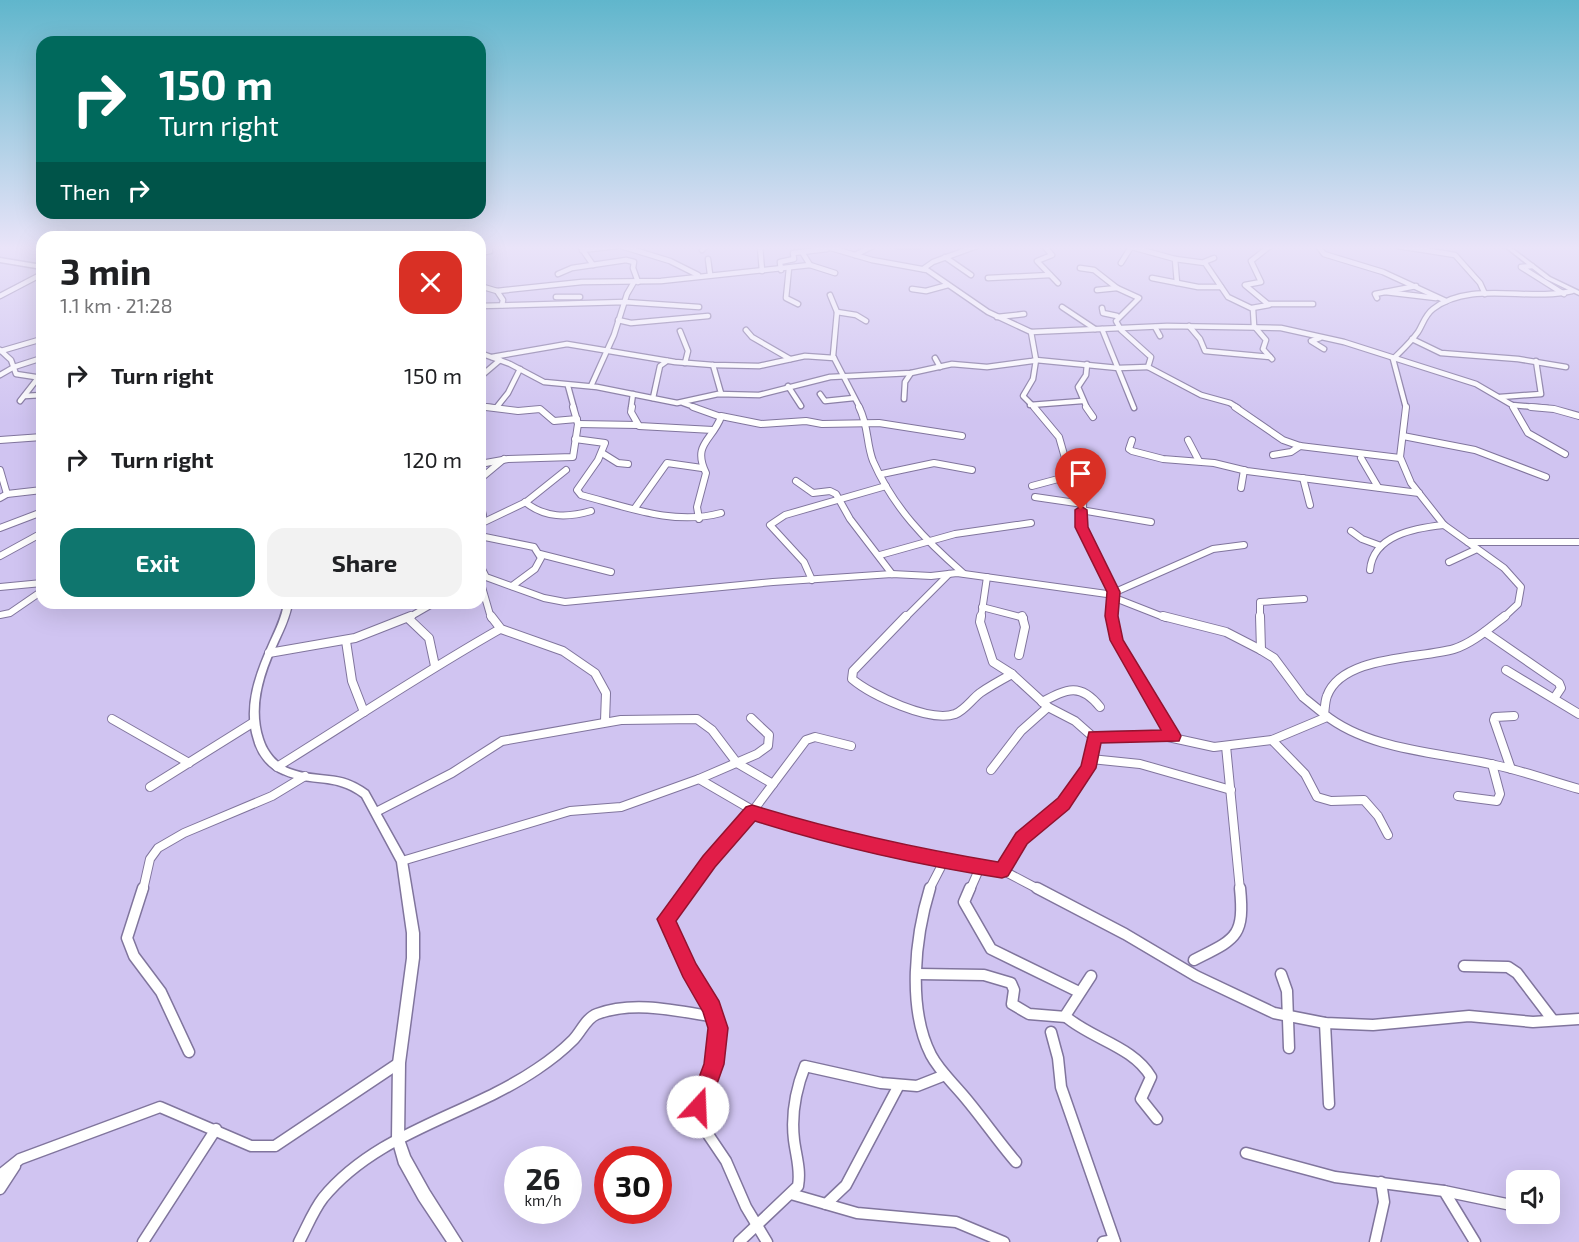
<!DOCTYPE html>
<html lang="en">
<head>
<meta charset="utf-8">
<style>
  body { margin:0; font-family:"Exo 2",sans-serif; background:#f2f2f2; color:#202124; height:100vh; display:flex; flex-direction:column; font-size:22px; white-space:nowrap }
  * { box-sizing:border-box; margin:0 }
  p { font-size:20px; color:#757577 }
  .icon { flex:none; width:33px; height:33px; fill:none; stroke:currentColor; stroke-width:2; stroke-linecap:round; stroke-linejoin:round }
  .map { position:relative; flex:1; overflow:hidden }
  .sheet { position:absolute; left:36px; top:231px; width:450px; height:378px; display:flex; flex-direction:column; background:#fff; border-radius:18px; box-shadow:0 6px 24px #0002 }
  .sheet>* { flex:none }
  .top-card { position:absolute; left:36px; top:36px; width:450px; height:183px; border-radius:18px; box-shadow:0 6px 24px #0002; background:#00695c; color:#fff; overflow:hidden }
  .controls { position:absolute; left:1506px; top:1170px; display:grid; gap:12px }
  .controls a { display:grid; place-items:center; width:54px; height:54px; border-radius:12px; background:#fff; box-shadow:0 6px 24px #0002; font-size:30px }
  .speed { position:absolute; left:504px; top:1146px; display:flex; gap:12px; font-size:30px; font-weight:700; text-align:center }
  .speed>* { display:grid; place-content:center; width:78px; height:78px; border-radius:50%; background:#fff; box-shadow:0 6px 24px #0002; line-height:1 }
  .speed small { font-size:15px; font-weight:400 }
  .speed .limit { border:9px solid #d22; background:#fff; color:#111 }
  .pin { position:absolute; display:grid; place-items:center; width:51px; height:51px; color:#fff; margin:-62px -26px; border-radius:50% 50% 50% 0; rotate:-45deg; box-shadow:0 0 6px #0007 }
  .pin .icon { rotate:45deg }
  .me { position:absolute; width:66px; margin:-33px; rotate:20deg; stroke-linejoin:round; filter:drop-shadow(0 0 4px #0008) }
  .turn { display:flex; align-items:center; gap:21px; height:126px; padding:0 24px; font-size:27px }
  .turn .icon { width:78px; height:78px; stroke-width:2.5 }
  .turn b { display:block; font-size:42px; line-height:51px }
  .then { display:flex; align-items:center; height:57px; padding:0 24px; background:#0003; gap:12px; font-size:22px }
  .round { display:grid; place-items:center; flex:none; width:63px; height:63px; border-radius:18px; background:#f2f2f2 }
  .head { display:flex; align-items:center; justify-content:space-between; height:102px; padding:0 24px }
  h1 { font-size:36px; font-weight:700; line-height:45px }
  .cta { display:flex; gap:12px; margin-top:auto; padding:12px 24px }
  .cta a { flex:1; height:69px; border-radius:18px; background:#0f766e; color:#fff; font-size:24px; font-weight:700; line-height:69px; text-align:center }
  .cta a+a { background:#f2f2f2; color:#202124 }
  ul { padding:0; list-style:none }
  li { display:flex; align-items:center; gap:18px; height:84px; padding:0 24px }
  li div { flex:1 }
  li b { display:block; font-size:22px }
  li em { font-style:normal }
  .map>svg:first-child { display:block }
</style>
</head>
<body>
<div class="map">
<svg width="1579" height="1242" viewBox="0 0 1579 1242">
  <rect width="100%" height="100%" fill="#d0c4f1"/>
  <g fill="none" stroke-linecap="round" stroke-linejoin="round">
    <path stroke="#34baa1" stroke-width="1.5" d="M0,258l39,6"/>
    <defs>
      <g id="minor-far3">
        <path d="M580,246l13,19"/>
        <path d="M621,246l49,15 28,14"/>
        <path d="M760,246l2,25"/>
        <path d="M824,246l48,14 55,10 61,42 43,20 136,-6 114,2 63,14 132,42 36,21 35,3"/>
        <path d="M897,246h23"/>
        <path d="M1044,246l8,9 -15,6 21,22"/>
        <path d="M1128,246l47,13 2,24"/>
        <path d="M1318,246l6,8 59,18 63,29"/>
        <path d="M1398,246l57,9 25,28 5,11"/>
        <path d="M582,250l36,-4"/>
        <path d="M702,250l4,-4"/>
        <path d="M802,252l8,13 25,8"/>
        <path d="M480,253l10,-2 -3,-5"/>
        <path d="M855,255l18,-9"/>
        <path d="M945,257l26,18"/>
        <path d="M708,259l2,15"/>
        <path d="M1175,259l30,4 23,34 25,12 1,17 12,14 -3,9 9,10"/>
        <path d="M1204,262l10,-4"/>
        <path d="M1121,263l10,-16"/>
        <path d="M1532,266l-11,1 43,27"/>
        <path d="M789,268l-3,30 12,6"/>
        <path d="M1080,268l14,2 23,18 22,10 -23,23 5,9 30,27 -3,10 53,28 29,8 8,5"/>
        <path d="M923,269l10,-7 44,-16"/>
        <path d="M781,270l-1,-8 14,-3 -1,-6 34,-4"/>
        <path d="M558,274l14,-6 54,-8 8,2 -1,6 5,14"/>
        <path d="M988,278l62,-3"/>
        <path d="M1152,278l46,9h23"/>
        <path d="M480,286l17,5 6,9 -1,5"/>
        <path d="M912,289l14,2 22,-6"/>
        <path d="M1097,290l20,-2"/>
        <path d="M497,291l85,-9 79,-1 149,-16"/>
        <path d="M1385,292l51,6"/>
        <path d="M830,295l7,17 -4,44 27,52"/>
        <path d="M0,296l42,-22"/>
        <path d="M556,297h24"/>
        <path d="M1377,298l-2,-4 41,-8"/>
        <path d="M1269,304h44"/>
        <path d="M480,306l145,-4 74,5"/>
        <path d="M1062,307l33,22"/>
        <path d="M1102,308l1,5 14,3"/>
        <path d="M1252,308l17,-3 -24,-20 16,-3 -10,-21 19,-15"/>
        <path d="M837,312l19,3 10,6"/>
        <path d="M997,317l27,-3"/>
        <path d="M618,320l13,3 77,-7"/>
        <path d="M1189,326l11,13 5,12 65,6"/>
        <path d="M1155,327l5,9"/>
        <path d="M1102,329l32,79"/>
        <path d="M746,330l6,7 38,22"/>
        <path d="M680,331l8,20 -3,12"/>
        <path d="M1320,338l-9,3 13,8"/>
        <path d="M1412,339l29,14 77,6 48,8"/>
        <path d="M0,350l11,10 5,14 26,4"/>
        <path d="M1,351l41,-12"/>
        <path d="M480,353l30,11 34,18 53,5 80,16 41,-9 41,1 71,-18 81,-4 41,-9 35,3 45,-6 4,-1 -5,-28"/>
        <path d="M492,357l75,-13 108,18 38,3 46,1 46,-10 29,2"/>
        <path d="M935,358l5,9"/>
        <path d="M1087,364l-1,11 -8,12 9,21"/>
        <path d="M713,365l8,28"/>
        <path d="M0,375l14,-8 28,-9"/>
        <path d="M480,377l20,-17"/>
        <path d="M568,386l6,22"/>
        <path d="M591,386l23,-51 13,-41 7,-12"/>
        <path d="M788,386l13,20"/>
        <path d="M820,394l5,7 29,-3"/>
        <path d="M25,396l17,-1"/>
        <path d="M1500,397l41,-3 -5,-33"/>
        <path d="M653,398l7,-32 7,-5"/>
        <path d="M904,399l1,-17 6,-9"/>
        <path d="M20,401l18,-23"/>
        <path d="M683,403l14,5"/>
        <path d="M1030,405l52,-4"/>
        <path d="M1512,405l2,3"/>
        <path d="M480,406l18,2"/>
        <path d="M496,408l12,-15 12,-24"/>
        <path d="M631,408l2,-14"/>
        <path d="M1035,408l-12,-12 10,-17 3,-19 82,8 30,-1"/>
        <path d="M1406,408l-13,-49c9,-9 18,-17 25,-27 5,-8 7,-17 15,-23 38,-29 95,-7 139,-18"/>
      </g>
      <g id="minor-far2">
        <path d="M486,407l32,4 22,-2 14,12 23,-2"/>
        <path d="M632,407l-1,5 8,14 74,4"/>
        <path d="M693,407l28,10c-9,24 -29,27 -15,56l-9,34 2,12"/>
        <path d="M859,407c10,20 7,36 14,54 20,46 52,79 90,112"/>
        <path d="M1034,407l25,30 8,28 17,22 -2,40 31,66 -2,25"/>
        <path d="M1086,407l7,10"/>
        <path d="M1235,407l48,33 17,6 100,12"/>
        <path d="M1406,407l-6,50 11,26 33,42 60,43 17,19 -3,17 -15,14"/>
        <path d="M1513,407l15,26 37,21"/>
        <path d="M1531,407l23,2 25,7"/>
        <path d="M721,416l40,8 45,-3 16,3 57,-1 83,13"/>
        <path d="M578,424l60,1"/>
        <path d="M1403,436l72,14 71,27"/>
        <path d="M575,439l30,4 -7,17 -21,30 4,5c46,12 93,31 140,18"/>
        <path d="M0,440l42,-3"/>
        <path d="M1132,440l-3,9 3,2 31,8 51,4 33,8 172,22"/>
        <path d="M1188,440l11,21"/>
        <path d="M602,453l16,10 10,1"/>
        <path d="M1273,455l18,-3 9,-6"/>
        <path d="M1361,458l17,29"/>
        <path d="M480,464l28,-5 65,-2 5,-33 -5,-17"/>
        <path d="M0,470l7,24"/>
        <path d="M882,474l52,-11 38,7"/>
        <path d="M1303,478l7,27"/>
        <path d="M480,479l24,-20"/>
        <path d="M796,481l17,12 17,-2 6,3 14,25 42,55"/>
        <path d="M1032,486l41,-11"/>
        <path d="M1241,488l3,-18"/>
        <path d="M1035,497l48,7"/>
        <path d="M0,498l7,-4 35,-4"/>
        <path d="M525,502c20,16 42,16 66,9"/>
        <path d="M480,504l3,11 -3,11"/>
        <path d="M635,508l32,-45 35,5"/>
        <path d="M1081,510l70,12"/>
        <path d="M480,524l46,-22 40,-32"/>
        <path d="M0,528l42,-16"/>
        <path d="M1351,531l11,8 19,7"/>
        <path d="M480,536l54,11 7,11 -6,11 -23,17"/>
        <path d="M1468,542h111"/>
        <path d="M540,554l71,18"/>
        <path d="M880,555l75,-21 76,-11"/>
        <path d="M0,556l42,-23"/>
        <path d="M1449,562l28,-13"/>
        <path d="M480,565l6,12 58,21 21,4 208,-20 119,-8 39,2 26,-3 157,22"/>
        <path d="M1370,570c3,-35 45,-42 74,-45"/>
        <path d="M480,580l11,38"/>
        <path d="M812,580l-8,-18 -34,-37 15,-10 101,-29"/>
        <path d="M0,587l42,-4"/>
        <path d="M1113,593l100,-44 31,-4"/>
        <path d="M1115,598l51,20"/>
        <path d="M982,607l42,11"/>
        <path d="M0,615l10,-2 32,-22"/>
        <path d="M408,618l26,-15"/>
        <path d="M905,618l44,-44"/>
        <path d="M981,618l6,-41"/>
        <path d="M1260,618v-16l44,-3"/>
      </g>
      <g id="minor-far1">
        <path d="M491,616l10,13 62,22 32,22 11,20 -1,28"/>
        <path d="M906,616l-53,55 -1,8c19,16 78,44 103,35 10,-4 17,-15 25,-21 10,-7 21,-13 32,-19"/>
        <path d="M981,616l-1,6 13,40 19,12 36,33 27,14 17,15 67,-1 55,12 58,-7 55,-23"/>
        <path d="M1111,616l6,24 56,96"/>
        <path d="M1163,616l63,16 35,18 13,8 29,39 21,17"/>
        <path d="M1260,616l1,34"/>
        <path d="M1505,616c-16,12 -32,27 -51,33 -34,10 -112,6 -127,47 -2,5 -2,12 -3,18 46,37 115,38 171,51 28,6 56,16 84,24"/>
        <path d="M409,619l20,19 6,28"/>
        <path d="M1485,632l74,51 2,5 -6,9"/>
        <path d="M346,641l6,40 12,31"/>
        <path d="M269,653l86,-15 56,-22"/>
        <path d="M1019,655l6,-28 -3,-11"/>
        <path d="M1506,670l73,44"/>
        <path d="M1042,702c25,-13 38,-20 58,5"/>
        <path d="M112,719l77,44"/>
        <path d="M1272,740l33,34 12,23 14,4 33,-1 14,16 10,19"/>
        <path d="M1226,746l14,144"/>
        <path d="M1091,759l49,5 91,26"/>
        <path d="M277,767c74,-46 147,-95 223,-138"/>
        <path d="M1511,769l-17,-49 1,-3 19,-1"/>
        <path d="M991,770l30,-39 27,-24"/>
        <path d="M699,779l58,-25 11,-8 1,-11 -18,-17"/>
        <path d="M150,787l104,-65"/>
        <path d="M1458,796l39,5 3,-7 -8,-30"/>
        <path d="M376,812l76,-39 50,-32 119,-21 76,-1 15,11 25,33 36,21"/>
        <path d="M402,861l168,-50 51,-4 78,-28 67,39 150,38 86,14 38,20"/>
        <path d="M1002,870l19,-31 43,-35 25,-36 5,-32"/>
        <path d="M143,890l7,-31 8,-11 26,-15 88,-37 33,-20"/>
        <path d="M688,890l64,-78 54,-72 9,-3 36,9"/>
        <path d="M929,890l15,-29"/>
        <path d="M970,890l11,-25"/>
      </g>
      <g id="minor">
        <path d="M143,888l-16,50 7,18 27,36 28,60"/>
        <path d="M689,888l-23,31 9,26 29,50 12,26 1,26 -19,57 1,17 27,40 20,46 21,35"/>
        <path d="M930,888c-15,49 -23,120 1,167 8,15 20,26 31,39 19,22 35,46 54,68"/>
        <path d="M970,888l-6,14 27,47 88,43"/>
        <path d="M1037,888l88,46 71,42 78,37 51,10 48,2 96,-9 64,6 46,-3"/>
        <path d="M1194,960c41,-21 51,-22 46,-72"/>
        <path d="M1464,966l44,1 9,6 35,46"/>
        <path d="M918,974l66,1 27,8 3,7 -2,14 17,10 37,3"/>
        <path d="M1281,974l6,17 2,57"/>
        <path d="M1091,976l-26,40c26,23 68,30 86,61l-10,22 16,20"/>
        <path d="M1325,1023l4,81"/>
        <path d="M1051,1032l7,26 3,29 54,155"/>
        <path d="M1246,1153l89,24 109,14 31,51"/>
        <path d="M0,1175l20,-16 140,-52 91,39h24l124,-83"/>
        <path d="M0,1189l15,-23"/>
        <path d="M1444,1191l72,15"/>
        <path d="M791,1194l66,19 99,9 48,20"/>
        <path d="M826,1204l20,-19 53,-100"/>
        <path d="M143,1242l73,-113"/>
        <path d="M299,1242c8,-15 14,-31 24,-44 55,-67 145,-82 214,-129 12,-8 25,-18 36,-29 8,-8 13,-22 24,-26 37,-14 81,-3 118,3"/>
        <path d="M739,1242l59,-56c3,-16 -2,-30 -4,-46 -3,-25 2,-51 11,-74l76,17 36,3 28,-11"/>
        <path d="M1103,1242l11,-2"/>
        <path d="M1375,1242l9,-40 -3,-20"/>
      </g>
      <g id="tertiary">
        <path d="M1504,246h5l41,31 29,14v4l-33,-16z"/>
        <path d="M0,258l42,7v4l-42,-7z"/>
        <path d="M284,603h8c-2,14 -8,26 -14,39 -14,30 -26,64 -15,97 4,13 14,25 27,30 29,11 49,0 78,22l39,70 12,72v25l-14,105 -1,76 6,17 19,34 33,52h-15l-28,-42 -20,-36 -7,-25 1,-76 14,-105v-25l-10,-71 -35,-65c-27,-21 -51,-10 -79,-23 -15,-6 -25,-19 -29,-34 -11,-33 2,-67 16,-98 6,-13 12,-25 14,-39z"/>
      </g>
    </defs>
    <use href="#minor-far3" stroke="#80759d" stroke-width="7"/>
    <use href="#minor-far2" stroke="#80759d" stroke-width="8"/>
    <use href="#minor-far1" stroke="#80759d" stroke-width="10"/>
    <use href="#minor" stroke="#80759d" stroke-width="13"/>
    <use href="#tertiary" stroke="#80759d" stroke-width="3"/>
    <use href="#minor-far3" stroke="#fff" stroke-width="4.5"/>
    <use href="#minor-far2" stroke="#fff" stroke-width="6"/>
    <use href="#minor-far1" stroke="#fff" stroke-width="8"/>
    <use href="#minor" stroke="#fff" stroke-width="10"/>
    <use href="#tertiary" fill="#fff" fill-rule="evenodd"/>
  </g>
  <linearGradient id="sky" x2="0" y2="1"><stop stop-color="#60b6cc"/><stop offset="0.59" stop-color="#eae4f9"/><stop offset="1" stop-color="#eae4f9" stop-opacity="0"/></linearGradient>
  <rect width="1579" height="420" fill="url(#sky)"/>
  <path fill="#e11d48" stroke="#92132f" stroke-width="1.5" d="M1081,506l6,4 1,17 32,65 -2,24 5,24 56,92 2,4 -2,5 -78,2 -5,25 -27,41 -42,35 -19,32 -6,2c-84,-13 -165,-31 -247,-57l-40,46 -39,54 20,43 23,37 9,27 -4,36 -18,51 -8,3 -7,-3 -3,-8 16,-43 4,-36 -5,-16 -20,-35 -26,-58 46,-63 43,-49 6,-2c81,25 162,43 246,57l18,-29 42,-35 18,-25 5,-7 8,-34 72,-2 -51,-90 -5,-24 2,-24 -32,-65v-17z"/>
</svg>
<div class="controls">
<a><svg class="icon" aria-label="sound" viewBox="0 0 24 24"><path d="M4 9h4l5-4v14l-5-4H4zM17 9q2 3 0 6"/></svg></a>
</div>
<div class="speed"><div>26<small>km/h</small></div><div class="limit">30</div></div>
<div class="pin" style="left:1081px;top:510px;background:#d93025"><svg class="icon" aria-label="arrive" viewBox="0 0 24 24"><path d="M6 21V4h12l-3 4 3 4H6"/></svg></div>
<svg class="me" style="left:698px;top:1107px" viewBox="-20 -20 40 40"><circle r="19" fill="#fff"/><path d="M0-13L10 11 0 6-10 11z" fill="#e11d48"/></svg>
<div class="top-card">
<div class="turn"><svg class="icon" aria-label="right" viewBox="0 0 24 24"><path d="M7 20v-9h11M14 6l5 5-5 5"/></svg><div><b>150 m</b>Turn right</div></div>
<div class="then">Then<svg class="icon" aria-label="right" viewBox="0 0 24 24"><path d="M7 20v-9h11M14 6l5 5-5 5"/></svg></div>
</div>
<section class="sheet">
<div class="head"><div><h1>3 min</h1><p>1.1 km · 21:28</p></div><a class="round" style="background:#d93025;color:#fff"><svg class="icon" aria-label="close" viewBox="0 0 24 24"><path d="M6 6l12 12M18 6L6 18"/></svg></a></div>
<ul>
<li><svg class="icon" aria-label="right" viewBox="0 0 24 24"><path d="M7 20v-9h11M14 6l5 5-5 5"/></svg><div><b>Turn right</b></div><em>150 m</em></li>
<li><svg class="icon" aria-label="right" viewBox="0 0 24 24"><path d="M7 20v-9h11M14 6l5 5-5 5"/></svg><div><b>Turn right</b></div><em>120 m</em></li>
</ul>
<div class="cta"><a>Exit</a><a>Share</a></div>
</section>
</div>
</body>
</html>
